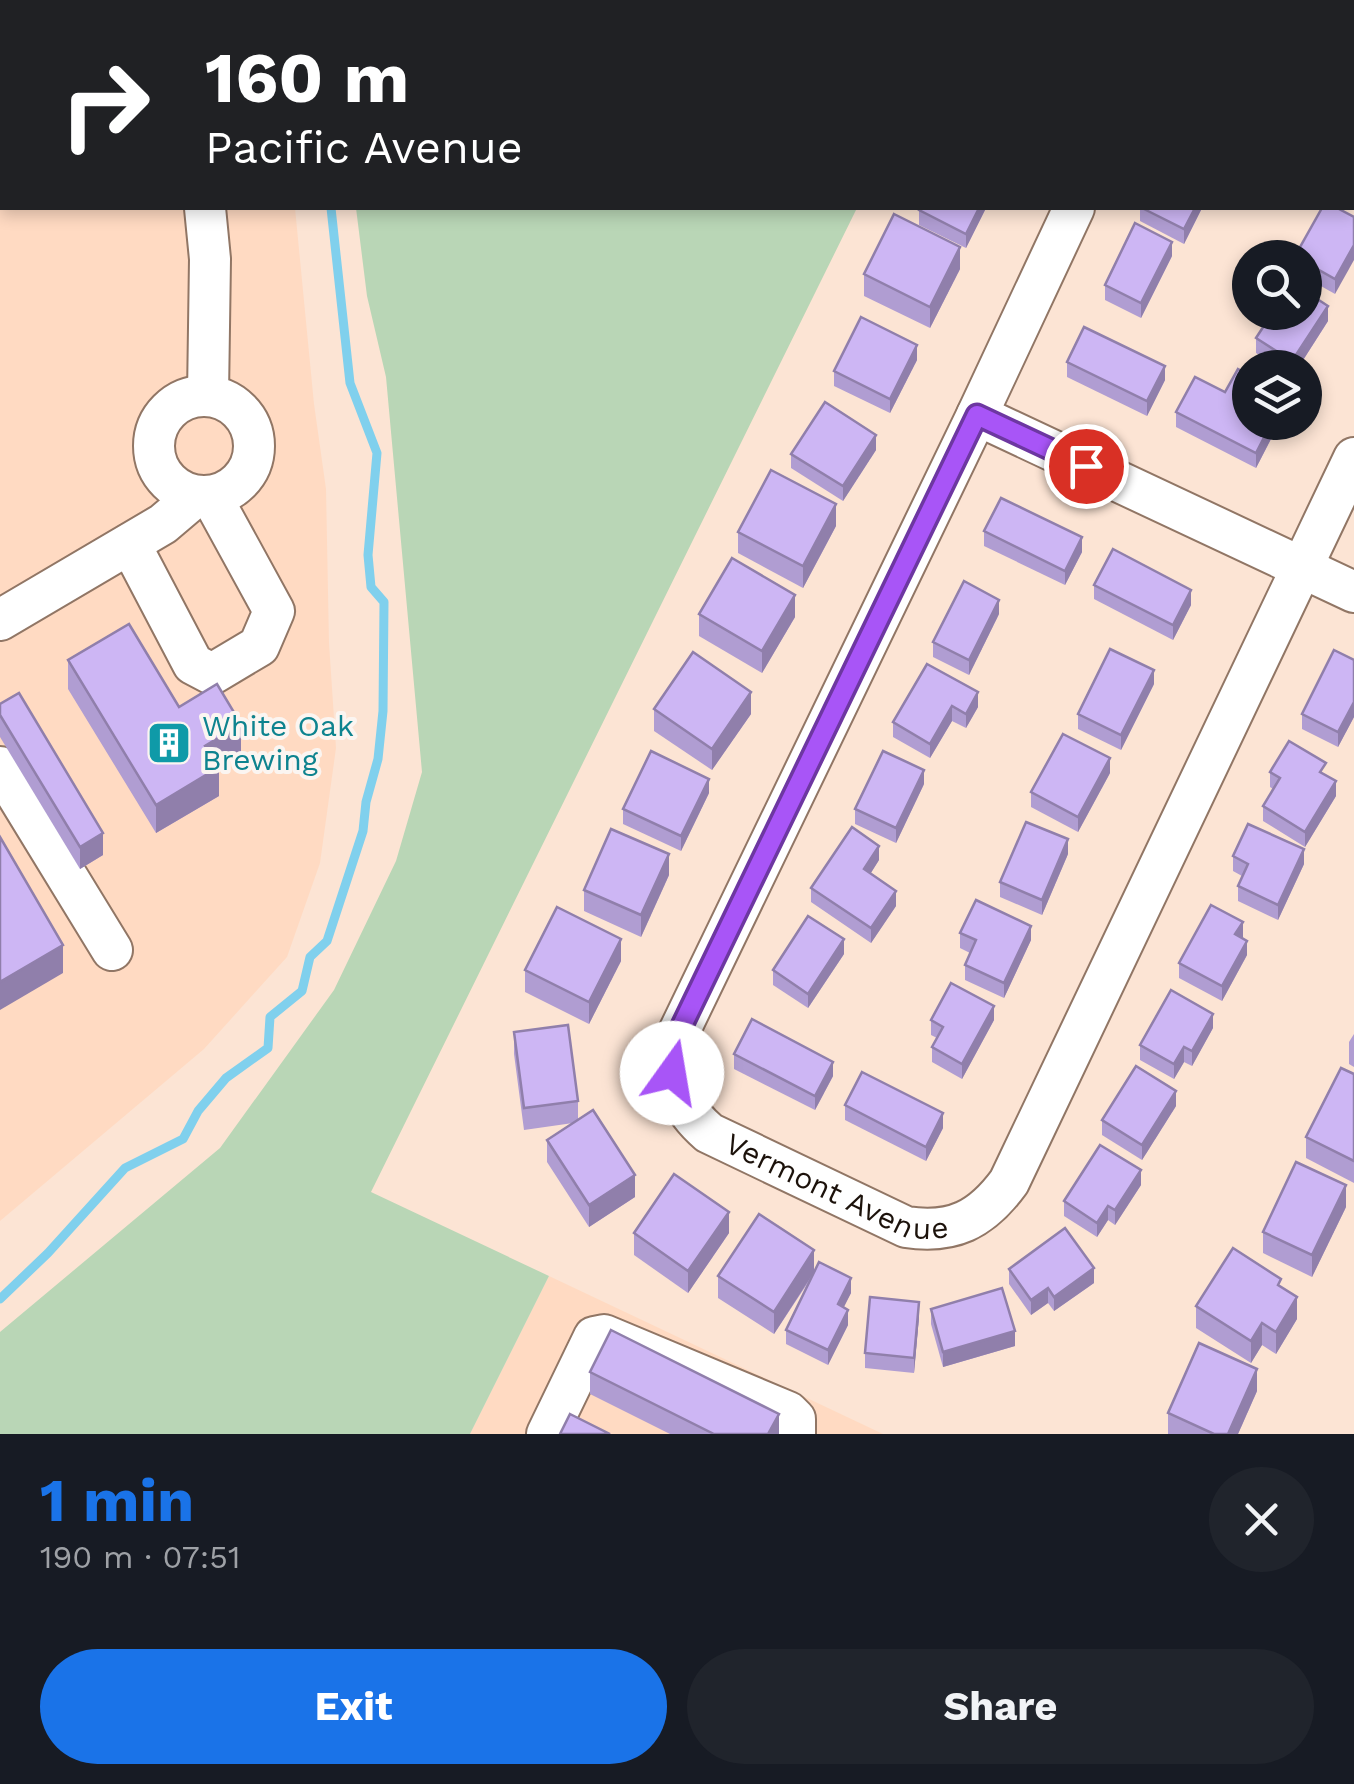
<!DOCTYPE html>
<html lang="en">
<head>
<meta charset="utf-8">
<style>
  body { margin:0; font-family:"Work Sans",sans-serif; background:#20242c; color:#f1f3f6; height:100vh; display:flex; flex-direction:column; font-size:38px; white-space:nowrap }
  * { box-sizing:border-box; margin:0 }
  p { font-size:32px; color:#9ea1a6 }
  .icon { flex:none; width:55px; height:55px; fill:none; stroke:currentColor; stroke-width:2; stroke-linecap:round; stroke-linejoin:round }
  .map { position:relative; height:1434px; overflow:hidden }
  .sheet { display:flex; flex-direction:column; background:#171b24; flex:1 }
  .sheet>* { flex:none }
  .top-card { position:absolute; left:0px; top:0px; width:1355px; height:210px; box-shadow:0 5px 15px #0003; background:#202124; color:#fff; overflow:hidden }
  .tools { position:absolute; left:1232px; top:240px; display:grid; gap:20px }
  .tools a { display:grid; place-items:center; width:90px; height:90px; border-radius:50%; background:#171b24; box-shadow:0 5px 15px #0003; font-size:50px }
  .pin { position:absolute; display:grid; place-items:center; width:85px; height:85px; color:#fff; margin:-42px; border:5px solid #fff; border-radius:50%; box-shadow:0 2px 10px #0007 }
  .me { position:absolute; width:110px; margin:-55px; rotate:13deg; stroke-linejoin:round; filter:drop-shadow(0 0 8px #0008) }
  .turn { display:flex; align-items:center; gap:35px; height:210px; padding:0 40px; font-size:45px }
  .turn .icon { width:130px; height:130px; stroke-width:2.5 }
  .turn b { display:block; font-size:70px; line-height:85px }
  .round { display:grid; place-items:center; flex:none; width:105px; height:105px; border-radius:52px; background:#20242c }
  .head { display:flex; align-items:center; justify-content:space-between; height:170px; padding:0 40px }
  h1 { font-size:60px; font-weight:700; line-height:75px; color:#1a73e8 }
  .button { display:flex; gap:20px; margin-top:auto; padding:20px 40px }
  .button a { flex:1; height:115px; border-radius:60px; background:#1a73e8; color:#fff; font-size:40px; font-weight:700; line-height:115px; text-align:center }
  .button a+a { background:#20242c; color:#f1f3f6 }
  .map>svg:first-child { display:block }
</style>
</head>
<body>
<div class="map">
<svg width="1354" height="1434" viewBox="0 0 1354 1434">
  <rect width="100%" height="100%" fill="#fce4d4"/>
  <g fill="#ffdac2">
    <path d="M0,0h272v2h-270v206h293l19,196 12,85 3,154 7,105 -16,115 -33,94 -83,92 -204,172z"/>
    <path d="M549,1276l334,158h-413z"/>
  </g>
  <path fill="#b9d6b6" d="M356,208h501l-486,984 178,84 -79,158h-470v-102l220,-184 114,-158 62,-129 26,-89 -36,-395 -19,-81z"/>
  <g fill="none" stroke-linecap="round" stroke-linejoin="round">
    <g stroke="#80d0ed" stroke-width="9">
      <path d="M318,0v2"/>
      <path d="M0,1299l48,-46 77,-85 58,-29 15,-28 28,-33 42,-30 2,-31 32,-26 8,-34 17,-16 36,-110 3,-29 12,-43 5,-48 1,-109 -13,-15 -3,-32 9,-102 -27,-70 -19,-175"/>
    </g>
    <defs>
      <g id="minor">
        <path d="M186,0v2"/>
        <path d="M1034,0l5,2"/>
        <path d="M1169,2l2,-2"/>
        <path d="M205,208l5,51 -2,136"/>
        <path id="s1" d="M1074,208l-97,207 -302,625c-9,37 5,68 34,93l197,94c47,7 75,-7 103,-45l345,-724"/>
        <circle cx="204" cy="446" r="50"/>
        <path d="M977,415l377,177"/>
        <path d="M130,544l63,120 19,10 47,-28 15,-35 -63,-115"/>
        <path d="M0,620l163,-96 33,-28"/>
        <path d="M0,767l112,183"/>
        <path d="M547,1434l47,-97 10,-2 184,77 7,7v15"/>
      </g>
    </defs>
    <use href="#minor" stroke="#917665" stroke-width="44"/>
    <use href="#minor" stroke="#fff" stroke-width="40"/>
  </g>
  <g fill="#b09dd2">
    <path d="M680,0h46l-2,2h-40z"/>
    <path d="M986,208l-20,40 -47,-23v-15z"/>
    <path d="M1140,208h62l-18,36 -44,-23z"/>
    <path d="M1337,208l-2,86 -30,-17v-19l-10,-2z"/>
    <path d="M1172,256l-31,62 -36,-18v-15z"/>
    <path d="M960,269l-30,59 -66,-32v-22z"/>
    <path d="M1328,321l-30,47h-19l-23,-15v-15z"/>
    <path d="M917,360l-27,53 -56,-27v-15z"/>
    <path d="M1067,362l98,18 -18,36 -80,-39z"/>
    <path d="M1176,412l74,10h24v11l-18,35 -80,-41z"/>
    <path d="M876,450l-33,51 -52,-33v-14z"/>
    <path d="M836,526l-33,62 -65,-35v-21z"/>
    <path d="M984,531l98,21 -17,33 -81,-39z"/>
    <path d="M1094,585l97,20 -18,35 -79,-41z"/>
    <path d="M699,614l96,3 -33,56 -63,-37z"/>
    <path d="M999,614l-30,61 -36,-18v-15z"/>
    <path d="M68,660l111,47 62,45 -23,14 1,30 -63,37 -88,-144z"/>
    <path d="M1354,660v57l-16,30 -36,-18v-15z"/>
    <path d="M927,664l51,43 -12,21 -14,-7 -22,37 -37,-21v-15z"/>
    <path d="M1154,684l-33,66 -43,-21v-15z"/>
    <path d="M0,704l103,151 -23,14 -80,-132z"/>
    <path d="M654,709l97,5 -39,56 -58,-39z"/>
    <path d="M1270,772l56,3 10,21 -31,51 -42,-26v-15l10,-17 -3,-2z"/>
    <path d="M1110,773l-32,59 -47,-25v-15z"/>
    <path d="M924,784l-28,59 -41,-19v-15z"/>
    <path d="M709,793l-28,58 -58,-27v-15z"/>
    <path d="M1068,854l-26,61 -42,-18v-15z"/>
    <path d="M1233,856l71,8 -26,56 -40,-19v-15l4,-10 -9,-5z"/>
    <path d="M879,860l-9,14 26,32 -25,37 -60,-41v-14z"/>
    <path d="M669,875l-28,62 -57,-26v-21z"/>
    <path d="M960,933l71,7 -27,58 -39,-18v-15l5,-12 -10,-5z"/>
    <path d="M1243,937l4,18 -25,46 -43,-23v-15z"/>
    <path d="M844,954l-36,54 -35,-23v-15z"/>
    <path d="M621,961l-32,63 -64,-32v-22z"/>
    <path d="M931,1020h63l-32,59 -30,-17v-15l5,-9 -6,-3z"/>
    <path d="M1213,1028l-21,38 -8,-4 -10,17 -34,-19v-15z"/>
    <path d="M514,1032l64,69v19l57,77 -46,30 -42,-65v-22l26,-17 -49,7 -10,-76z"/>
    <path d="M1354,1034v33l-5,-3v-22z"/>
    <path d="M734,1054l99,22 -18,34 -81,-41z"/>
    <path d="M1354,1074v109l-48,-25v-21z"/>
    <path d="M845,1105l98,23 -17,33 -81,-41z"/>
    <path d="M1176,1106l-34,54 -40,-25v-15z"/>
    <path d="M1141,1185l-26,40 -7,-5 -11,17 -33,-21v-15z"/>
    <path d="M1346,1207l-34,70 -49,-24v-21z"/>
    <path d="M634,1233h95l-41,60 -54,-38z"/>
    <path d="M1009,1269l85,14 -40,28 -6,-8 -17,12 -22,-31z"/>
    <path d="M814,1271l37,22 -8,14 5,18 -20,40 -42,-21v-14l27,-55 -39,59 -56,-36v-22z"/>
    <path d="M1281,1287l16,32 -21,35 -14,-9 -11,18 -55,-35v-22z"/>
    <path d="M931,1309l84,37 -72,21 -12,-43z"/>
    <path d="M919,1317l-5,56 -49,-5v-15z"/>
    <path d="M590,1372l189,62h-109l-80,-40z"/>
    <path d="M1257,1391l-19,43h-70v-21z"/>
  </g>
  <g fill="#907fab">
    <path d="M2,172v28l-2,2v-28z"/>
    <path d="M979,208h7l-20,40v-14z"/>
    <path d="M1195,208h7l-18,36v-15z"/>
    <path d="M1172,242v14l-31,62v-15z"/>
    <path d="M1354,245v15l-19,34v-15z"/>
    <path d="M960,247v22l-30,59v-21z"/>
    <path d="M1328,306v15l-30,47h-6v-7z"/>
    <path d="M917,345v15l-27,53v-14z"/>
    <path d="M1165,366v14l-18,36v-15z"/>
    <path d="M1250,391v15l-6,-3z"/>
    <path d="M1272,422h2v11l-18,35v-15z"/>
    <path d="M876,435v15l-33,51v-15z"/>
    <path d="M836,504v22l-33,62v-22z"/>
    <path d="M1082,537v15l-17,33v-14z"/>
    <path d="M1191,590v15l-18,35v-15z"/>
    <path d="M795,595v22l-33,56v-22z"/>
    <path d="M999,600v14l-30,61v-15z"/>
    <path d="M1154,670v14l-33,66v-15z"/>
    <path d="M751,692v22l-39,56v-21z"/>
    <path d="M978,692v15l-12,21v-14z"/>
    <path d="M1354,702v15l-16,30v-15z"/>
    <path d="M952,706v15l-22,37v-14z"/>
    <path d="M241,724v28l-36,22v-28z"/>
    <path d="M1110,758v15l-32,59v-15z"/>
    <path d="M219,767v29l-63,37v-28z"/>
    <path d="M924,770v14l-28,59v-15z"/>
    <path d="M709,779v14l-28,58v-15z"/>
    <path d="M1336,781v15l-31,51v-15z"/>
    <path d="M103,833v22l-23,14v-22z"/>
    <path d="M1068,839v15l-26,61v-15z"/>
    <path d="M879,846v14l-15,24v-15z"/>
    <path d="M1304,849v15l-26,56v-15z"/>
    <path d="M669,854v21l-28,62v-22z"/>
    <path d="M896,891v15l-25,37v-15z"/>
    <path d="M1243,922v15l-8,12v-15z"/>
    <path d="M1031,926v14l-27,58v-15z"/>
    <path d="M621,939v22l-32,63v-22z"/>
    <path d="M844,939v15l-36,54v-14z"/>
    <path d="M1247,941v14l-25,46v-15z"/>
    <path d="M63,945v28l-63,37v-28z"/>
    <path d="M994,1006v14l-32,59v-15z"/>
    <path d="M1213,1014v14l-21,38v-15z"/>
    <path d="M1184,1047v15l-10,17v-15z"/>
    <path d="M833,1062v14l-18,34v-14z"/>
    <path d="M1176,1091v15l-34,54v-15z"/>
    <path d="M943,1113v15l-17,33v-14z"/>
    <path d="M1141,1170v15l-26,40v-15z"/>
    <path d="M635,1175v22l-46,30v-22z"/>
    <path d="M1346,1185v22l-34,70v-22z"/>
    <path d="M1108,1206v14l-11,17v-14z"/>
    <path d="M729,1212v21l-41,60v-22z"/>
    <path d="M814,1250v22l-40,62v-22z"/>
    <path d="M1094,1268v15l-40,28v-14z"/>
    <path d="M851,1278v15l-13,26v-15z"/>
    <path d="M1048,1288v15l-17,12v-15z"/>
    <path d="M1297,1297v22l-21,35v-22z"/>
    <path d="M919,1302v15l-5,56v-15z"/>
    <path d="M848,1310v15l-20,40v-15z"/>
    <path d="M1262,1323v22l-11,18v-22z"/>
    <path d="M1015,1331v15l-72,21v-15z"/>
    <path d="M1257,1369v22l-19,43h-10z"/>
    <path d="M779,1414v20h-11z"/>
  </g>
  <g fill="#cdb6f4" stroke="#907fab" stroke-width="2.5">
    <path d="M0,0h31l2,2h-31v170l-2,2z"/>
    <path d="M742,0h49l-1,2h-50z"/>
    <path d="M806,0h55l-1,2h-55z"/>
    <path d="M1241,0h40l4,2h-45z"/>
    <path d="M1354,143v41l-2,-1v-38z"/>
    <path d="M920,208h59l-13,26 -47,-24z"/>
    <path d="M1142,208h53l-11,21z"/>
    <path d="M1322,208h15l17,9v28l-19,34 -30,-17v-4l-10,-2z"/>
    <path d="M894,214l66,33 -30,60 -66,-33z"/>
    <path d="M1135,223l37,19 -31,61 -36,-18z"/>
    <path d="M1305,291l23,15 -36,55 -36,-23 17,-26h32z"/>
    <path d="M861,317l56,28 -27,54 -56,-28z"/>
    <path d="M1084,327l81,39 -18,35 -80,-39z"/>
    <path d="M1238,369l12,6v16l-6,12 6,3v16h22l-16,31 -80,-41 19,-35 30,15z"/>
    <path d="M825,402l51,33 -33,51 -52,-32z"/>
    <path d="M771,470l65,34 -33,62 -65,-34z"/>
    <path d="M1001,498l81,39 -17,34 -81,-40z"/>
    <path d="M1113,549l78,41 -18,35 -79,-40z"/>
    <path d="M732,558l63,37 -33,56 -63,-37z"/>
    <path d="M964,581l35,19 -30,60 -36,-18z"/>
    <path d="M129,624l50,83 38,-23 24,40 -36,22 14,21 -63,38 -88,-145z"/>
    <path d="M1110,649l44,21 -33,65 -43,-21z"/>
    <path d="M1334,650l20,10v42l-16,30 -36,-18z"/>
    <path d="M693,652l58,40 -39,57 -58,-40z"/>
    <path d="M927,664l51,28 -12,22 -14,-8 -22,38 -37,-22z"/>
    <path d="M19,693l84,140 -23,14 -80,-132v-11z"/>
    <path d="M1063,734l47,24 -32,59 -47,-25z"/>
    <path d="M1289,741l37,22 -6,9 16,9 -31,51 -42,-26 17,-28 -10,-6z"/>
    <path d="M651,751l58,28 -28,57 -58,-27z"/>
    <path d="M883,751l41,19 -28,58 -41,-19z"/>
    <path d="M1026,822l42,17 -26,61 -42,-18z"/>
    <path d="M1248,824l56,25 -26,56 -40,-19 10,-22 -15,-8z"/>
    <path d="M852,827l27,19 -15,23 32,22 -25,37 -60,-40z"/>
    <path d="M611,829l58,25 -28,61 -57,-25z"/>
    <path d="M0,837l63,108 -63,37z"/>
    <path d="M976,900l55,26 -27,57 -39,-18 11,-25 -16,-7z"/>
    <path d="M1211,905l32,17 -8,12 12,7 -25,45 -43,-23z"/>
    <path d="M557,907l64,32 -32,63 -64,-32z"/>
    <path d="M808,916l36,23 -36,55 -35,-24z"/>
    <path d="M951,983l43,23 -32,58 -30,-17 11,-20 -12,-7z"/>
    <path d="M1171,990l42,24 -21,37 -8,-4 -10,17 -34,-19z"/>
    <path d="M752,1019l81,43 -18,34 -81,-42z"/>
    <path d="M568,1025l10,76 -54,7 -10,-76z"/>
    <path d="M1136,1066l40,25 -34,54 -40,-25z"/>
    <path d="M1341,1068l13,6v87l-48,-24z"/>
    <path d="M862,1072l81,41 -17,34 -81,-42z"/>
    <path d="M593,1110l42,65 -46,30 -42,-65z"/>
    <path d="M1100,1145l41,25 -26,40 -7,-4 -11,17 -33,-22z"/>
    <path d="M1296,1162l50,23 -34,70 -49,-23z"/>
    <path d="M674,1174l55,38 -41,59 -54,-38z"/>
    <path d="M759,1214l55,36 -40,62 -56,-36z"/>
    <path d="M1065,1228l29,40 -40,29 -6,-9 -17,12 -22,-31z"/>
    <path d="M1233,1248l48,31 -3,6 19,12 -21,35 -14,-9 -11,18 -55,-35z"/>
    <path d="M819,1262l32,16 -13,26 10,6 -20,40 -42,-20z"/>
    <path d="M1002,1288l13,43 -72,21 -12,-43z"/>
    <path d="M870,1297l49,5 -5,56 -49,-5z"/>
    <path d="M611,1330l168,84 -11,20h-54l-124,-62z"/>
    <path d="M1199,1343l58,26 -29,65h-14l-46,-21z"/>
    <path d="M570,1414l40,20h-50z"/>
  </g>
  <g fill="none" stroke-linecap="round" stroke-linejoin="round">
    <defs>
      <path id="route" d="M672,1073l3,-33 302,-625 109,51"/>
    </defs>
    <use href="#route" stroke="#6d37a1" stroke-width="25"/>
    <use href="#route" stroke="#a855f7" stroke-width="18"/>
  </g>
  <defs>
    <symbol id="building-square" viewBox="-11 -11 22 22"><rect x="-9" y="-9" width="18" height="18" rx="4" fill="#0f9aa8" stroke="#fbf5f1"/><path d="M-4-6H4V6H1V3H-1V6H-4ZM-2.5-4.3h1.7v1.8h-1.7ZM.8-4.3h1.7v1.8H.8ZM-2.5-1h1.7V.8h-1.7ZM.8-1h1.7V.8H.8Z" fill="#fff"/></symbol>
  </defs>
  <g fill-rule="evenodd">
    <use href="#building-square" x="144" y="718" width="50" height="50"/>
  </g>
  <g text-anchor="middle" stroke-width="8" stroke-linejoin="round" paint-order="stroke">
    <g font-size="30" fill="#0d838f" stroke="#fbf5f1" text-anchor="start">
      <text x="202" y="736">White Oak<tspan x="202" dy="34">Brewing</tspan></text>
    </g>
    <g font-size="30" fill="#1c120b" stroke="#fbf5f1">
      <text dy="10" stroke="none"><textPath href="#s1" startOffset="1168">Vermont Avenue</textPath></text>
    </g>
  </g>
</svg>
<div class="tools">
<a><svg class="icon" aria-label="search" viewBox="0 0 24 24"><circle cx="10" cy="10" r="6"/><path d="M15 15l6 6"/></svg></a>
<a><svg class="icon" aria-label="layers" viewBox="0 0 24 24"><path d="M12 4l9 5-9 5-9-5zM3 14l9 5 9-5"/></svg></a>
</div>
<div class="pin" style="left:1086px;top:466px;background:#d93025"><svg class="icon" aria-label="arrive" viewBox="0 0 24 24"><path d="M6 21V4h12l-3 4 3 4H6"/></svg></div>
<svg class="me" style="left:672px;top:1073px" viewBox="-20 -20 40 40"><circle r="19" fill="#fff"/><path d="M0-13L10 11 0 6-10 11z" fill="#a855f7"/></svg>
<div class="top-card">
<div class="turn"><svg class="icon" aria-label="right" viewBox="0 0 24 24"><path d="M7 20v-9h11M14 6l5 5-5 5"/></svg><div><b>160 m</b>Pacific Avenue</div></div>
</div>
</div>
<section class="sheet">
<div class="head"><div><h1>1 min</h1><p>190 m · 07:51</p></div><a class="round"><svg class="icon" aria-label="close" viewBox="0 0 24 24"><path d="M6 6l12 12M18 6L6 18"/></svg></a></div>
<div class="button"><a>Exit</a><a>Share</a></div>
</section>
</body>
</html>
